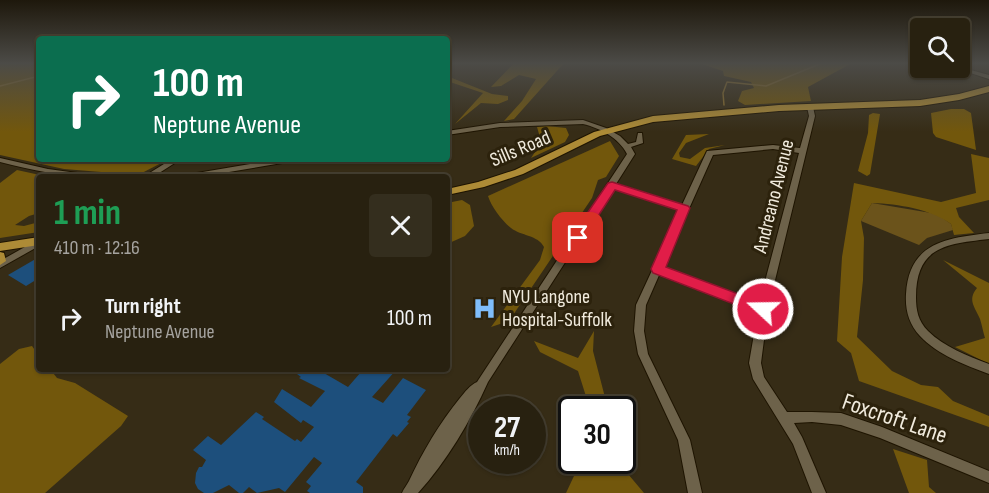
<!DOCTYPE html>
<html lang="en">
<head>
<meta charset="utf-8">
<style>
  body { margin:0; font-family:"Sofia Sans Condensed",sans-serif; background:#342e1e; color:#f1f3f6; height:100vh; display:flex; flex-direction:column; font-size:22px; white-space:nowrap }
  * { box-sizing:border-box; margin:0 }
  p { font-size:20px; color:#a5a39f }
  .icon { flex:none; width:33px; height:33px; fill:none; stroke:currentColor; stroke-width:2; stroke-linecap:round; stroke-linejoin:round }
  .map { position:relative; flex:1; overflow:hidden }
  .panel { position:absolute; left:36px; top:174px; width:414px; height:198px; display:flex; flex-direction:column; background:#282110; border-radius:6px; box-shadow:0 2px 4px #0004,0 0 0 2px #443e30 }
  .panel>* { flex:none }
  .top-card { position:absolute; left:36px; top:36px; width:414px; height:126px; border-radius:6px; box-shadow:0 2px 4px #0004,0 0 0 2px #443e30; background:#0b6e4f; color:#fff; overflow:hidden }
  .controls { position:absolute; left:910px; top:18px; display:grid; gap:12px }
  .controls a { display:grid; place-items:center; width:60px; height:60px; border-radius:6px; background:#282110; box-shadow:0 2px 4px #0004,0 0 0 2px #443e30; font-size:30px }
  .speed { position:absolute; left:468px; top:396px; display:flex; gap:12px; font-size:30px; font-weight:700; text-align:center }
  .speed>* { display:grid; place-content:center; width:78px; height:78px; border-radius:50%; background:#282110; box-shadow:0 2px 4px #0004,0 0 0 2px #443e30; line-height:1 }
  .speed small { font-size:15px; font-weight:400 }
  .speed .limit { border:3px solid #111; border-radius:9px; background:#fff; color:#111 }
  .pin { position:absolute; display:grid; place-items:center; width:51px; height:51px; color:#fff; margin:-26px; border-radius:12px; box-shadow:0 3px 9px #0006 }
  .me { position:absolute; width:66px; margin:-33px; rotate:291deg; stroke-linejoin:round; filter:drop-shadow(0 0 4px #0008) }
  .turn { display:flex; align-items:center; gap:21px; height:126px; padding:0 18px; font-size:27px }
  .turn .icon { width:78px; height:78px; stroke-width:2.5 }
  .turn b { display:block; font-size:42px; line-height:51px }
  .round { display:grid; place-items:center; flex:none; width:63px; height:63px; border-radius:6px; background:#342e1e }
  .summary { display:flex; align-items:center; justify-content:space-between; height:102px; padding:0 18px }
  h1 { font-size:36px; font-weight:700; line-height:45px; color:#1e9e55 }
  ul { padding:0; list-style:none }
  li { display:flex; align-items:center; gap:18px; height:84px; padding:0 18px }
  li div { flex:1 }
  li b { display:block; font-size:22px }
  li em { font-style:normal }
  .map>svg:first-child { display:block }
</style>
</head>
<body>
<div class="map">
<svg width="989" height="493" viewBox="0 0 989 493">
  <rect width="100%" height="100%" fill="#362c16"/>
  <path fill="#6b531b" d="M872,203l65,11 14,10 2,6 -26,8 -8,7 -58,-24z"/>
  <g fill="#72570c">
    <path d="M0,63h39v96h130l-31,16 -74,-6 -64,-14z"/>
    <path d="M514,63h50l-50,56 -10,2 18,-20 14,-22 -17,-4 -18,11 -10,1z"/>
    <path d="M699,63h153l-44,24 3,14 -66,4 -7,-4 4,-10 12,-3 -3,-6 -27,-6 -1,-5z"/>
    <path d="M447,76l45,18 16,2v4l-10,4 -17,-1 -26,21 28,-31 -36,-12z"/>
    <path d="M951,109h13l7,4 5,37 -40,-13 -3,-4 -2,-20z"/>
    <path d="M873,113l7,1 -10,60 -3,2 -9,-5 10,-38 1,-18z"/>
    <path d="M547,126l19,2 3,7 -4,7 -34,16 4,-6 13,-7 -7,-4 -4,-14z"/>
    <path d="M709,134l-23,9 -7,10 1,4 10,2 15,-11 20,-3 -16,4 -13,17 -24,-7 14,-24z"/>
    <path d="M610,141l9,15 -13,21 -8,3 -6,18 -83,123 -18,6 49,-67 4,-13c-6,-12 -23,-11 -33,-19 -9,-7 -20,-22 -23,-32z"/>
    <path d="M971,154l18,4v42l-33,8 3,9 15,16 -20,2 -3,-11c-21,-15 -52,-20 -79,-21l-11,18 3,17 -1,42 -6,57 35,34 29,14 17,2 15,14 36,15v11l-130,-46 -8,-28 -14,-12 5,-84 12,-74 87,19 35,-9z"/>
    <path d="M17,170l32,7h-10v36l-10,3 -14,9 9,1 15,-4v10l-39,6v-55z"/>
    <path d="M462,200l8,5 4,21 -9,10 -18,8v-41z"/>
    <path d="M943,260l46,23v81l-34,-17 30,-9c-2,-6 -3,-13 -5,-19 -5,-12 -13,-19 -3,-31z"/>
    <path d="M594,331l-1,20 15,58h-18l-12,-38 -38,-19 -6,-11 44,17z"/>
    <path d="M32,346l7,10v13h11l7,9 18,5 53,33 -7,10 -76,67h-45v-129l19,-15z"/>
    <path d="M893,449l34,11 2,27 7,6h-27z"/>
    <path d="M623,456l5,18 16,19h-78l15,-32 41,-1z"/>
  </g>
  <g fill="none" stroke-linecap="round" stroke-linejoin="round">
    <g stroke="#8c6f2c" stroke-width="1.5">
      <path d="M0,86l39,-10"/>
      <path d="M724,105l-1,-12 4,-11 39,4 56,-23"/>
    </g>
  </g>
  <g fill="#1d4f7c">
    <path d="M39,257v21l-13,8 -18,-11z"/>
    <path d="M302,369h15l31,18 13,-15 -5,-3h41l-25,28 11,6 20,-25 23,12 -19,25 4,2 -4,5 2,1 -12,14 -4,-3 -37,48 7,5v6h-53l-3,-2 4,-5 -5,-4 16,-19 -8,-6 -29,35 -6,-4 -22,5 -8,-6 -6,6h-4l-10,-8 -16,8h-9l-6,-4 -3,-6 1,-10 3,-6h3l4,-7 -13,-10 15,-14 13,9 35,-33 8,5 -2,2 33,22 2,-2 4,3 13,-15 -11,-7 -2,3 -27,-21 8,-13 29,18 14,-16 -26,-13 2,-1 -4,-3z"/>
  </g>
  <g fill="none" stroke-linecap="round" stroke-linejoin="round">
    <defs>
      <g id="minor">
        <path d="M447,63h5l-5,3z"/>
        <path d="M960,67l29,8v4l-34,-11z"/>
        <path d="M810,105l3,2 2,9 -47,193 -7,54 3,14 23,35h25l29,1 41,14 107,44v12l-109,-45 -39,-13 -29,-3 -18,1 8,14 24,56h-14l-19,-49 -40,-65 -4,-16 9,-52 -98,-38 -14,32 -2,26 4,23 42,86 12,53h-14l-10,-53 -40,-86 -4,-23 2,-26 44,-95 -67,-22 -125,194c-18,40 -41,79 -70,111h-16c2,-5 5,-8 7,-12 14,-30 30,-57 51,-83 5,-6 10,-13 17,-16l150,-228c-8,-16 -27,-26 -44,-30l-83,3 -53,8v-4l53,-8 83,-3 23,8 14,8 8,8 8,-2 2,-9h4l1,10 -12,4 4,7 -19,30 66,21 25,-54 66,-6 27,3 9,-32 -2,-9zM773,149l26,4 -40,151 -96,-37 50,-112z"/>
        <path d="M0,158l48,11 44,6 4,2c-33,0 -64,-7 -96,-15z"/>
        <path d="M172,159h9l-28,18h-10z"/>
        <path d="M280,159h18l-4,2 -95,16h-18l4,-2z"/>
        <path d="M989,233v6c-42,5 -73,7 -73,58 0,13 2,24 12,34 16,16 40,25 61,33v10c-24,-9 -51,-19 -69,-38 -11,-12 -15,-26 -14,-42 3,-52 41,-56 83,-61z"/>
        <path d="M39,239v7l-39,22v-7z"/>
      </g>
      <g id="major">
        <path d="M989,86v6l-30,8 -39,6 -141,5 -126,11 -53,14 -77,38 -39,13 -37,8v-6l31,-7 37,-12 79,-38 59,-16 126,-11 141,-5 39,-6z"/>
        <path d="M39,237v8l-39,6v-8z"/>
        <path d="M0,252l4,1 2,8 -6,4z"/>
      </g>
    </defs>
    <use href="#minor" stroke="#1e1401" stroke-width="2"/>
    <use href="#major" stroke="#1e1401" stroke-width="2"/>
    <use href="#minor" fill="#6d624a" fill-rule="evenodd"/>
    <use href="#major" fill="#ad8b36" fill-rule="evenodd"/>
  </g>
  <linearGradient id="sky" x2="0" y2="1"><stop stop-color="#1e180c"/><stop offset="0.48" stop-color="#4c4b47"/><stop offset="1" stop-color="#4c4b47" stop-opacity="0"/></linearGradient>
  <rect width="989" height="132" fill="url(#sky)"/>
  <path fill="#e11d48" stroke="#92132f" stroke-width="1.5" d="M612,182l76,24 2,2 -24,59 102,38 2,4 -2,4h-11l-104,-40 -2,-4 26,-59 -62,-20 -33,51h-9l-2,-3 2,-4 35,-51z"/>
  <defs>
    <symbol id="hospital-bare" viewBox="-9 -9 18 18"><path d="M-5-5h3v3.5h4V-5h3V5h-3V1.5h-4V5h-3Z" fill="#7fbdfa" stroke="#2c220c" stroke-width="2.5" paint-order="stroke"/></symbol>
  </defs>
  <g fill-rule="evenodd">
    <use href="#hospital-bare" x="468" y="292" width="33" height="33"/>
  </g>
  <g text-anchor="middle" stroke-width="6" stroke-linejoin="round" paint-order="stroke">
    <g font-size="20" fill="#f1ebdd" stroke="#2c220c">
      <text transform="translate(520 148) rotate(-23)" y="7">Sills Road</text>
      <text transform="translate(773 196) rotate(-76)" y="7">Andreano Avenue</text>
    </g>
    <g font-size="20" fill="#f1ebdd" stroke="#2c220c" text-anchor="start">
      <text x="502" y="303">NYU Langone<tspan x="502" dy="23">Hospital-Suffolk</tspan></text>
    </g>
    <g font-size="24" fill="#f1ebdd" stroke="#2c220c">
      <text transform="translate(895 418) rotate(19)" y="8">Foxcroft Lane</text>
    </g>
  </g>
</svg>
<div class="controls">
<a><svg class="icon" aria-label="search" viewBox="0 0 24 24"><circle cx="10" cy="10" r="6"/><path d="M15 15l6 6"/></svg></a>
</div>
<div class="speed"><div>27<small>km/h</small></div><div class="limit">30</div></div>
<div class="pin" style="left:578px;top:238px;background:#d93025"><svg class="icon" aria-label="arrive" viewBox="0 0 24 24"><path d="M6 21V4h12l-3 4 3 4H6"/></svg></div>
<svg class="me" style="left:763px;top:309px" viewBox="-20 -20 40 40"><circle r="17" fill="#e11d48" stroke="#fff" stroke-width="3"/><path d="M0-11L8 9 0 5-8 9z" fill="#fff"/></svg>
<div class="top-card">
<div class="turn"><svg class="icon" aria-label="right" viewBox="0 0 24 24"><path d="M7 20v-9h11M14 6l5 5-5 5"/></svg><div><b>100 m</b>Neptune Avenue</div></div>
</div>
<section class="panel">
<div class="summary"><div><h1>1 min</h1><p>410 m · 12:16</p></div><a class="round"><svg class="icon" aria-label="close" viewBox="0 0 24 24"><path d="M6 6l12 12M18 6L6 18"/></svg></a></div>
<ul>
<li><svg class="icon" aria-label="right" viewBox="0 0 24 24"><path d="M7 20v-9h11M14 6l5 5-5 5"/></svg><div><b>Turn right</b><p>Neptune Avenue</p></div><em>100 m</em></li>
</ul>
</section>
</div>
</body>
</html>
